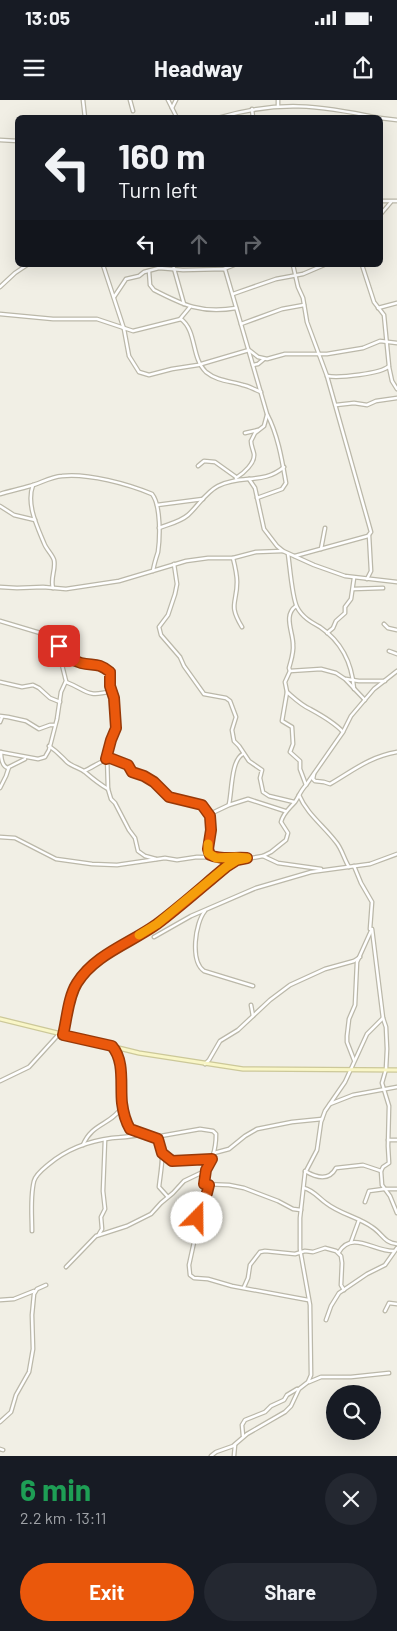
<!DOCTYPE html>
<html lang="en">
<head>
<meta charset="utf-8">
<style>
  body { margin:0; font-family:Barlow,sans-serif; background:#242831; color:#f1f3f6; height:100vh; display:flex; flex-direction:column; font-size:19px; white-space:nowrap }
  * { box-sizing:border-box; margin:0 }
  p { font-size:16px; color:#9ea1a6 }
  .icon { flex:none; width:28px; height:28px; fill:none; stroke:currentColor; stroke-width:2; stroke-linecap:round; stroke-linejoin:round }
  .map { position:relative; height:1356px; overflow:hidden }
  .side { display:flex; flex-direction:column; background:#171b24; flex:1 }
  .side>* { flex:none }
  .hud { position:absolute; left:15px; top:15px; width:368px; height:152px; border-radius:8px; box-shadow:0 5px 20px #0002; background:#171b24; color:#f1f3f6; overflow:hidden }
  .buttons { position:absolute; left:326px; top:1285px; display:grid; gap:10px }
  .buttons a { display:grid; place-items:center; width:55px; height:55px; border-radius:50%; background:#171b24; box-shadow:0 5px 20px #0002; font-size:25px }
  .pin { position:absolute; display:grid; place-items:center; width:42px; height:42px; color:#fff; margin:-21px; border-radius:10px; box-shadow:0 2px 8px #0006 }
  .me { position:absolute; width:55px; margin:-28px; rotate:22deg; stroke-linejoin:round; filter:drop-shadow(0 0 4px #0008) }
  .turn { display:flex; align-items:center; gap:18px; height:105px; padding:0 20px; font-size:22px }
  .turn .icon { width:65px; height:65px; stroke-width:2.5 }
  .turn b { display:block; font-size:35px; line-height:42px }
  .lanes { display:flex; align-items:center; height:48px; padding:0 20px; background:#0003; justify-content:center; gap:25px; direction:ltr }
  .lanes .off { opacity:.35 }
  .round { display:grid; place-items:center; flex:none; width:52px; height:52px; border-radius:26px; background:#242831 }
  .overview { display:flex; align-items:center; justify-content:space-between; height:85px; padding:0 20px }
  h1 { font-size:30px; font-weight:700; line-height:38px; color:#1e9e55 }
  .primary-button { display:flex; gap:10px; margin-top:auto; padding:10px 20px }
  .primary-button a { flex:1; height:58px; border-radius:30px; background:#ea580c; color:#fff; font-size:20px; font-weight:700; line-height:58px; text-align:center }
  .primary-button a+a { background:#242831; color:#f1f3f6 }
  .status { display:flex; justify-content:space-between; align-items:center; height:35px; padding:0 25px; background:#171b24; direction:ltr }
  .status svg { height:14px; fill:currentColor }
  header { display:flex; justify-content:space-between; align-items:center; height:65px; padding:0 20px; background:#171b24; font-size:22px; font-weight:700 }
  .map>svg:first-child { display:block }
</style>
</head>
<body>
<div class="status"><b>13:05</b><svg viewBox="0 0 49 12"><path d="M0 12V9h3v3zM5 12V6h3v6zM10 12V3h3v9zM15 12V0h3v12zM26 1h20v11H26zM47 4h2v5h-2z"/></svg></div>
<header><svg class="icon" aria-label="menu" viewBox="0 0 24 24"><path d="M4 6h16M4 12h16M4 18h16"/></svg>Headway<svg class="icon" aria-label="share" viewBox="0 0 24 24"><path d="M12 15V3M7 8l5-5 5 5M5 13v7h14v-7"/></svg></header>
<div class="map">
<svg width="397" height="1356" viewBox="0 0 397 1356">
  <rect width="100%" height="100%" fill="#f1efe5"/>
  <g fill="none" stroke-linecap="round" stroke-linejoin="round">
    <defs>
      <g id="minor">
        <path d="M83,0l2,18"/>
        <path d="M130,0l3,11"/>
        <path d="M168,0l9,18"/>
        <path d="M278,6v-6"/>
        <path d="M172,8l4,-8"/>
        <path d="M252,9l1,9"/>
        <path d="M218,18c60,-18 101,-13 161,0"/>
        <path d="M380,18l17,2"/>
        <path d="M0,40l18,1"/>
        <path d="M380,101h17"/>
        <path d="M380,115l11,-13"/>
        <path d="M103,165l21,64 5,27 10,16 10,3 23,-6 26,-4 51,-15 9,7 9,2 18,-5h42l36,-6 17,-7 17,2"/>
        <path d="M173,165l11,39"/>
        <path d="M293,165l5,22 5,11 4,24 20,54 44,156 -3,4 -73,20"/>
        <path d="M224,169l10,-4"/>
        <path d="M149,171l1,14 4,5c29,15 48,24 82,18"/>
        <path d="M0,187l15,-14 12,-8"/>
        <path d="M233,194l43,-15 27,-5 21,-9"/>
        <path d="M114,197l12,-18 13,-3 5,-4 15,-4 24,2 42,-1 42,145c11,21 15,46 19,69l-4,6 -25,9"/>
        <path d="M378,208l19,-5"/>
        <path d="M0,214l53,5h44l36,12 48,-12c16,12 10,39 25,53 11,9 24,9 37,13 6,1 12,5 18,7"/>
        <path d="M180,219l10,-12"/>
        <path d="M241,224l41,-15 22,-4"/>
        <path d="M253,265l5,-1 6,-5"/>
        <path d="M389,267l3,14 5,8"/>
        <path d="M327,276c12,2 54,-2 62,-10l-5,-51 -10,-13 -12,-37"/>
        <path d="M336,305l18,-2 13,2 9,-4 21,-3"/>
        <path d="M245,333l13,-3"/>
        <path d="M198,366l6,-5 11,1 21,15"/>
        <path d="M236,378c8,-5 19,-15 18,-24 -1,-5 -3,-8 -3,-13l4,-8 9,-7 3,-11"/>
        <path d="M249,379l6,9 9,41 13,17 6,5 31,14 31,11 52,6"/>
        <path d="M33,385c-7,19 4,41 11,58 2,6 8,11 10,17 2,10 -4,18 -1,28"/>
        <path d="M0,394c10,-3 20,-5 30,-8 11,-3 20,-9 32,-10 26,-3 66,8 90,18 9,11 8,44 6,58 -2,6 -4,12 -5,19"/>
        <path d="M157,405l46,-6"/>
        <path d="M0,406l14,9 21,5"/>
        <path d="M159,428c10,-4 21,-6 29,-13 10,-9 18,-23 30,-29 24,-12 45,-1 66,-19"/>
        <path d="M321,449l4,-21"/>
        <path d="M288,454c2,13 4,43 9,53 5,10 14,15 23,20 22,15 32,36 34,62"/>
        <path d="M233,458c2,8 4,16 4,24 0,22 -9,22 5,45"/>
        <path d="M174,464l3,20 -2,10 -7,21 -9,12 2,8 19,22 4,9 20,28 22,4 4,3 6,16 -4,13 2,11 5,5 10,15 13,9 -2,8 3,14 6,4 25,6"/>
        <path d="M367,479l4,-8 -2,-36"/>
        <path d="M0,487l17,1 26,-1 23,2 53,-8 67,-20 22,-3h25l23,-6 27,-1"/>
        <path d="M353,489l30,-1"/>
        <path d="M296,506c-13,9 -3,26 -3,38 1,9 -2,16 -4,24l1,3 -5,11 2,10c7,6 14,13 23,17 11,6 24,13 33,23"/>
        <path d="M0,521l47,14 25,24 8,4 19,1 11,8v14l4,12 2,26 -1,7 -4,9 -4,15 1,34 3,10 4,4 14,27 6,8 3,13 7,5 11,3"/>
        <path d="M384,524l4,4 9,2"/>
        <path d="M327,533l6,-5 3,-7 9,-8v-6l6,-8 3,-21"/>
        <path d="M389,551l8,3"/>
        <path d="M290,571l31,-2 15,4 9,6 20,21"/>
        <path d="M346,579l13,2h26"/>
        <path d="M0,582l22,5 11,-2 6,3 11,10 10,4"/>
        <path d="M66,582c21,8 20,16 45,9"/>
        <path d="M287,592l-5,29 10,6 1,17 -3,8 10,9v8l6,16"/>
        <path d="M0,616l8,1 18,4 13,8 11,-4h4"/>
        <path d="M0,622l2,-5"/>
        <path d="M49,646c9,6 11,9 18,16 6,5 13,6 18,10 7,6 14,12 23,17"/>
        <path d="M0,652l38,7 7,-2 4,-7 8,-31 4,-27 5,-11 -4,-16v-15"/>
        <path d="M1,652c0,4 0,14 7,16"/>
        <path d="M84,671c9,-4 17,-10 26,-13l18,7 4,6 21,9 16,17 28,6 6,3 7,10 1,14 -3,13v10l6,4"/>
        <path d="M314,674l-1,5 2,2 9,1 6,2c24,-14 39,-27 67,-32"/>
        <path d="M0,688l6,-12 3,-9 16,-8"/>
        <path d="M299,695c8,19 25,31 37,47 6,7 8,17 13,25"/>
        <path d="M229,704c3,-13 2,-44 14,-50"/>
        <path d="M210,714l19,-9 19,-6 37,12"/>
        <path d="M0,737l15,1 41,21 36,5 25,1 48,-7 12,2 20,-3 46,1"/>
        <path d="M263,756l15,7 43,6"/>
        <path d="M205,811c-10,12 -15,50 -1,60l49,15"/>
        <path d="M154,837l37,-21 65,-28 55,-16 59,-8 27,-10"/>
        <path d="M251,905l2,11"/>
        <path d="M383,918l3,9 1,22 -1,20 -4,14 7,23 -1,40 1,17 -6,4 -2,4 1,14 8,11 7,17"/>
        <path d="M63,934l9,-39 5,-12 7,-10 25,-19 48,-30 78,-63 28,-5 8,-4 15,-12 2,-7 -7,-11c2,-9 8,-13 14,-20 4,-6 6,-12 11,-17l37,-53 8,-16 23,-27 23,-18"/>
        <path d="M112,947c14,16 6,40 10,59 1,4 5,20 7,22 5,6 27,4 31,14 5,11 0,33 -1,45l9,10"/>
        <path d="M354,960l-7,-18v-6l2,-17 6,-14 2,-43 14,-31"/>
        <path d="M205,964l4,-4 11,-19 18,-11 32,-30 20,-15 35,-16 29,-8 6,-4"/>
        <path d="M0,981l29,-14 30,-33"/>
        <path d="M330,1004l23,-9 44,-8"/>
        <path d="M155,1037l45,-8 13,2 3,3c0,7 -1,15 -3,21 -3,10 -9,18 -9,29l25,1 15,3 34,13 15,8 8,1"/>
        <path d="M388,1040h9"/>
        <path d="M83,1045c9,-22 28,-20 39,-38"/>
        <path d="M162,1053l3,4 8,4 39,-2"/>
        <path d="M214,1053l15,-4 16,-13 12,-7 35,-7 30,-3"/>
        <path d="M305,1071c12,7 24,10 31,-3l27,-3 18,6"/>
        <path d="M209,1085l-2,8 -11,27v13l-7,32 1,10 4,3 14,1 24,7 76,14"/>
        <path d="M304,1088c9,2 15,10 22,15 14,11 32,14 46,24 10,6 12,16 25,17"/>
        <path d="M386,1089h11"/>
        <path d="M365,1102l4,-11 15,-2"/>
        <path d="M32,1131c0,-15 -2,-34 2,-50 2,-7 9,-12 15,-17 18,-15 40,-23 63,-26 12,-1 19,-1 31,-4"/>
        <path d="M99,1134l3,-5 -1,-12 4,-8 -2,-18 2,-51"/>
        <path d="M351,1142l8,-22"/>
        <path d="M339,1152c13,-22 36,0 55,-1"/>
        <path d="M66,1167l30,-31 31,-10 24,-12 10,-11 12,-10 11,-12 23,-11"/>
        <path d="M244,1187l4,-9 2,-13 10,-13 5,-1 30,3 10,-3 8,1 12,-4 11,3 5,5 1,7 -1,22 3,5"/>
        <path d="M0,1200l14,-1 20,-8"/>
        <path d="M385,1211l4,-8 8,1"/>
        <path d="M326,1220l5,-14 8,-13 28,-19 18,-9 12,-17"/>
        <path d="M309,1282l12,-5h30l38,-4"/>
        <path d="M0,1322l11,-10 5,-17 13,-23 4,-23 -1,-34 2,-21 3,-5 9,-4"/>
        <path d="M243,1336l-1,-11 3,-5 20,-8 6,-6 13,-6 3,-5 10,-6"/>
        <path d="M0,1349l3,1"/>
        <path d="M211,1356l5,-4 17,-6 14,-12 38,-22 6,-6 8,-17 9,-7 3,-7 -1,-70 -10,-56v-31l5,-45 12,-23 4,-28 4,-11 20,-29 22,-48 16,-16 -11,-89h-2l2,-27 -11,-19 -7,-17"/>
        <path d="M234,1356l1,-11"/>
      </g>
      <path id="secondary" d="M0,919l139,34 104,16 154,1"/>
    </defs>
    <use href="#minor" stroke="#bbb8a9" stroke-width="5"/>
    <use href="#secondary" stroke="#ccc899" stroke-width="5.5"/>
    <use href="#minor" stroke="#fff" stroke-width="2.5"/>
    <use href="#secondary" stroke="#f9f6c7" stroke-width="3"/>
  </g>
  <g fill="none" stroke-linecap="round" stroke-linejoin="round">
    <defs>
      <path id="route" d="M59,546c5,7 13,15 22,17 13,3 17,-1 29,9v14l4,12 2,30 -5,12 -5,19 4,-1 18,7 4,7 12,4 10,6 15,15 33,8 8,11 1,14 -3,19 2,6c10,5 25,2 37,3l-10,2 -11,7c-23,19 -45,39 -69,57 -26,19 -62,30 -80,59 -9,14 -10,36 -14,52l49,11c13,15 8,39 10,57 1,8 4,19 8,26l28,10 4,14 10,8 40,-2 -6,11 -2,14 5,1 -2,8 -10,25"/>
    </defs>
    <use href="#route" stroke="#983908" stroke-width="12"/>
    <use href="#route" stroke="#ea580c" stroke-width="9"/>
    <path stroke="#f59e0b" stroke-width="9" d="M139,835l18,-11 69,-57 11,-7 10,-2 -11,-1 -20,1 -8,-5v-9"/>
  </g>
</svg>
<div class="buttons">
<a><svg class="icon" aria-label="search" viewBox="0 0 24 24"><circle cx="10" cy="10" r="6"/><path d="M15 15l6 6"/></svg></a>
</div>
<div class="pin" style="left:59px;top:546px;background:#d93025"><svg class="icon" aria-label="arrive" viewBox="0 0 24 24"><path d="M6 21V4h12l-3 4 3 4H6"/></svg></div>
<svg class="me" style="left:197px;top:1118px" viewBox="-20 -20 40 40"><circle r="19" fill="#fff"/><path d="M0-13L10 11 0 6-10 11z" fill="#ea580c"/></svg>
<div class="hud">
<div class="turn"><svg class="icon" aria-label="left" viewBox="0 0 24 24"><path d="M17 20v-9H6M10 6l-5 5 5 5"/></svg><div><b>160 m</b>Turn left</div></div>
<div class="lanes"><svg class="icon" aria-label="left" viewBox="0 0 24 24"><path d="M17 20v-9H6M10 6l-5 5 5 5"/></svg><svg class="icon off" aria-label="ahead" viewBox="0 0 24 24"><path d="M12 20V5M6 11l6-6 6 6"/></svg><svg class="icon off" aria-label="right" viewBox="0 0 24 24"><path d="M7 20v-9h11M14 6l5 5-5 5"/></svg></div>
</div>
</div>
<section class="side">
<div class="overview"><div><h1>6 min</h1><p>2.2 km · 13:11</p></div><a class="round"><svg class="icon" aria-label="close" viewBox="0 0 24 24"><path d="M6 6l12 12M18 6L6 18"/></svg></a></div>
<div class="primary-button"><a>Exit</a><a>Share</a></div>
</section>
</body>
</html>
